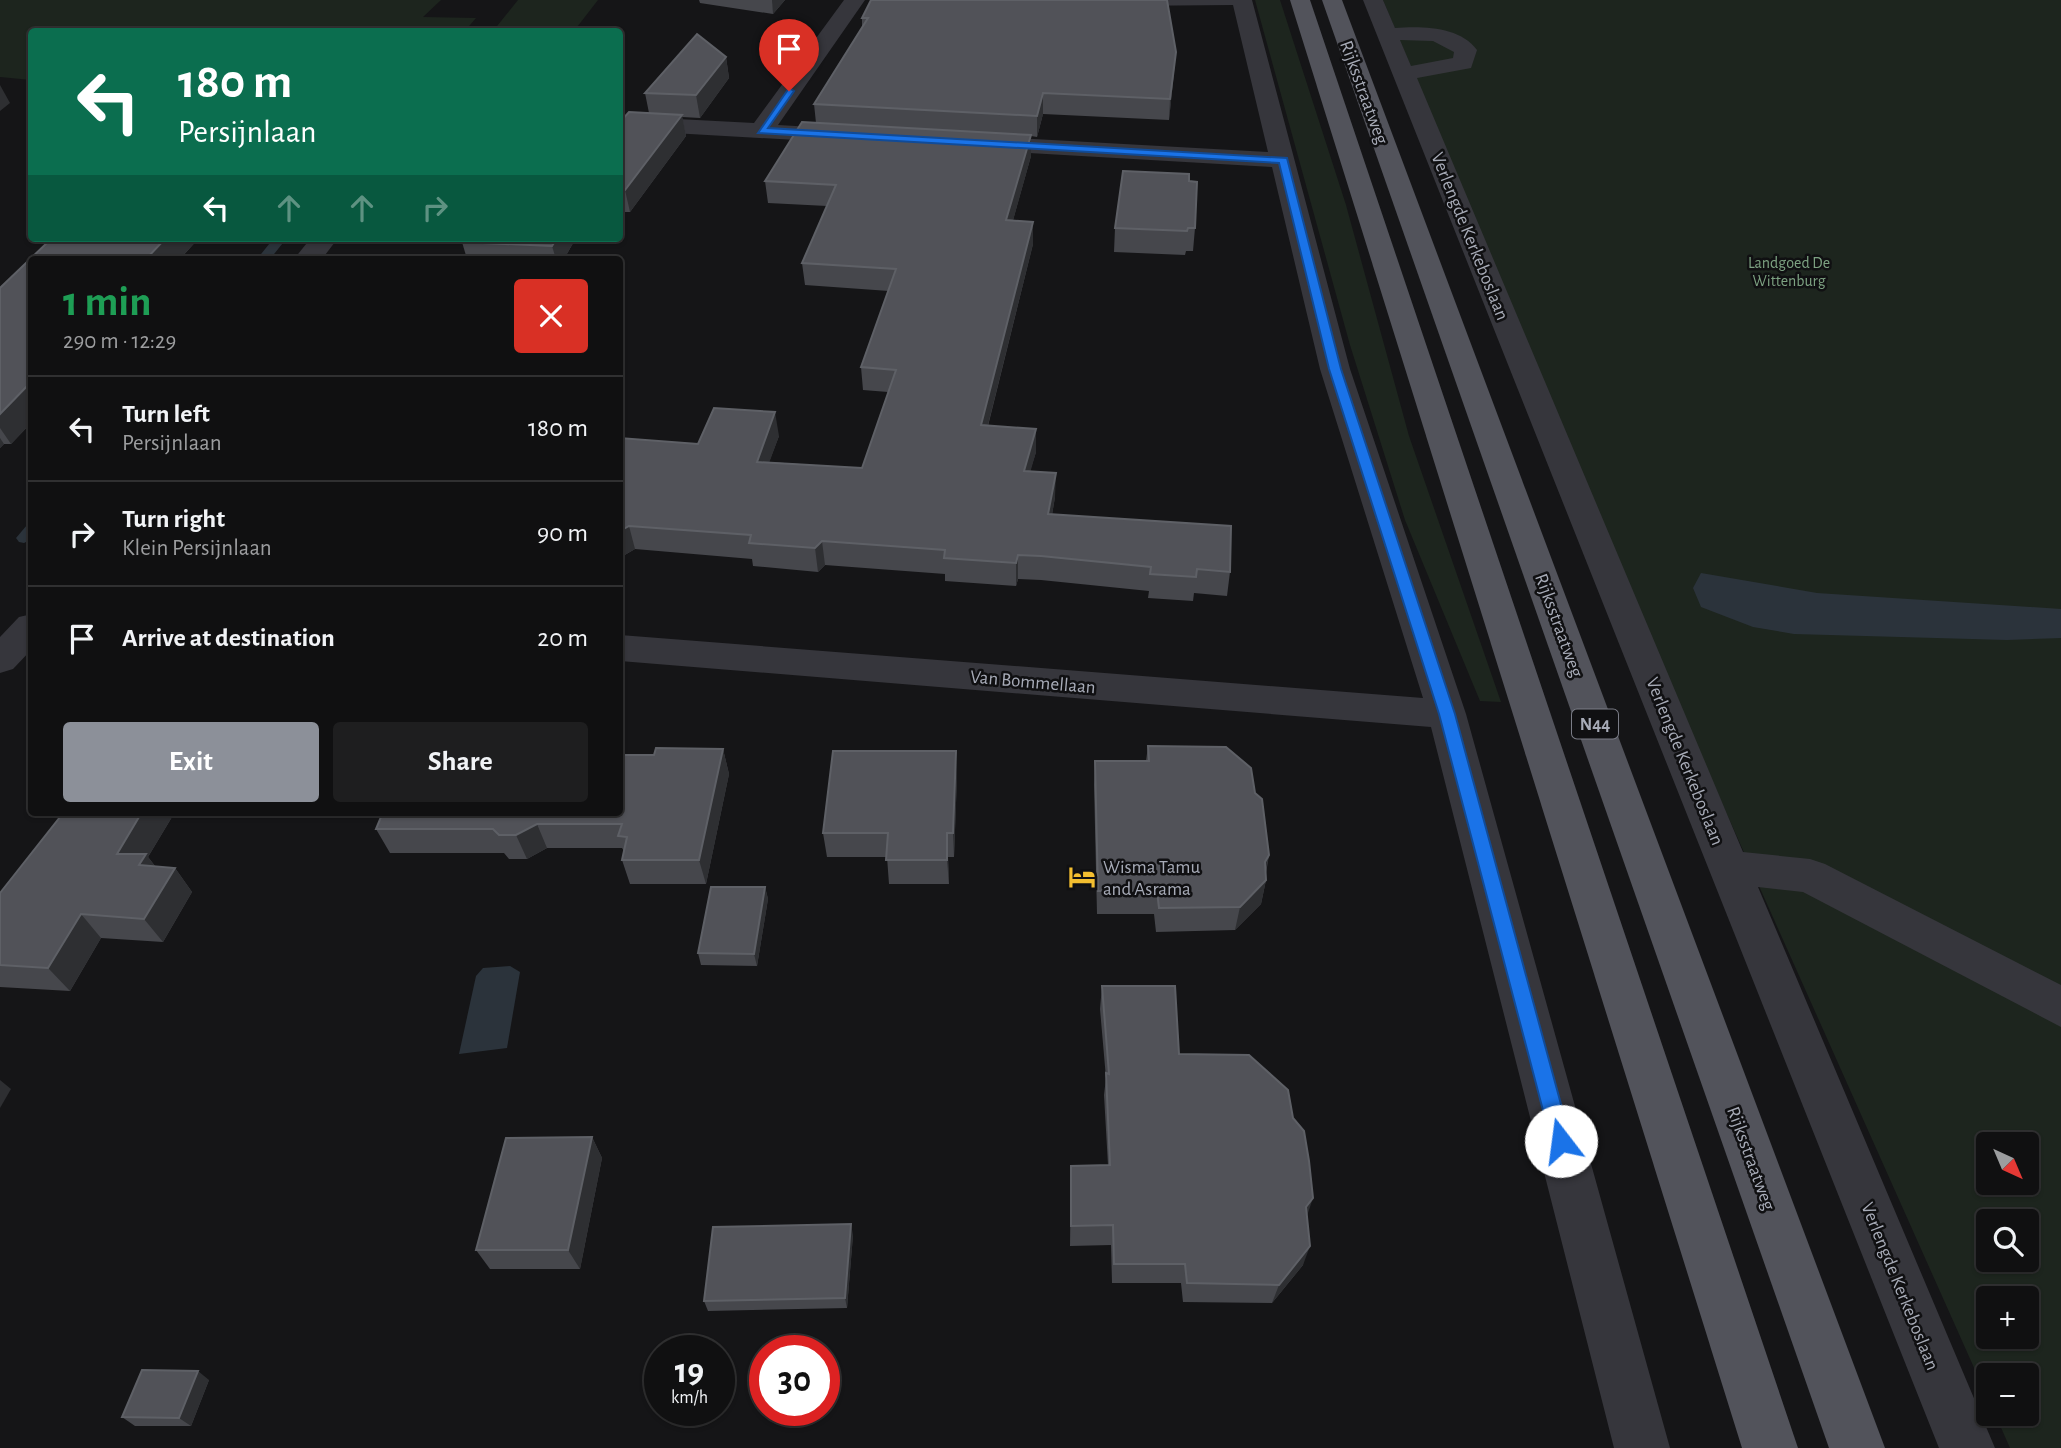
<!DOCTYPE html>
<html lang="en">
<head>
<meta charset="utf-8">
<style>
  body { margin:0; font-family:"Alegreya Sans",sans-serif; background:#1e1e1f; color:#f1f3f6; height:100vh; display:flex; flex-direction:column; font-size:26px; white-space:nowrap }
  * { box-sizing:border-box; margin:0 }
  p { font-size:23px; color:#9c9d9f }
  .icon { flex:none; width:38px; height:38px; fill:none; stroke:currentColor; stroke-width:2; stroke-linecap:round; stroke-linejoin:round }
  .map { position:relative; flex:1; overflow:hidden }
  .details { position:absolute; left:28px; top:256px; width:595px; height:560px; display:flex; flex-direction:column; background:#101011; border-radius:7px; box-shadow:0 2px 5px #0004,0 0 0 2px #303031 }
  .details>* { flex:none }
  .guide { position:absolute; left:28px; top:28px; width:595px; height:214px; border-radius:7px; box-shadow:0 2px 5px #0004,0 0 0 2px #303031; background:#0b6e4f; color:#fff; overflow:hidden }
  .needle { width:46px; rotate:136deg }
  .fabs { position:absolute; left:1976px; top:1132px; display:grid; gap:14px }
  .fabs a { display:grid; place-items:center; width:63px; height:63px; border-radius:7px; background:#101011; box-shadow:0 2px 5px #0004,0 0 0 2px #303031; font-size:35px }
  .speed { position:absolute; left:644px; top:1335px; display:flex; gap:14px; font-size:35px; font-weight:700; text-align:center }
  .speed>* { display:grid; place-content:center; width:91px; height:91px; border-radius:50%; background:#101011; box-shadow:0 2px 5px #0004,0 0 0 2px #303031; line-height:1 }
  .speed small { font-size:18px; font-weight:400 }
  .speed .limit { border:10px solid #d22; background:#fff; color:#111 }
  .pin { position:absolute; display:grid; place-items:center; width:60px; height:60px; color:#fff; margin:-72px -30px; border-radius:50% 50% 50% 0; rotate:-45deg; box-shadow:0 0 7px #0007 }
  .pin .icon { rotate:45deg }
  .me { position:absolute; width:77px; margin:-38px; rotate:345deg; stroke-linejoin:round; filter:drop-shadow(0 0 5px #0008) }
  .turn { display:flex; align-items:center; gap:24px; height:147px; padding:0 35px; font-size:32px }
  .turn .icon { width:91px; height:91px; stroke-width:2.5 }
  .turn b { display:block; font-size:49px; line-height:60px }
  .lanes { display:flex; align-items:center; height:66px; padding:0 35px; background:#0003; justify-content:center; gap:35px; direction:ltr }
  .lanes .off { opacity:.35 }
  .round { display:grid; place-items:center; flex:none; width:74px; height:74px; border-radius:7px; background:#1e1e1f }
  .headline { display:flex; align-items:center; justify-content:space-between; height:119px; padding:0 35px }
  h1 { font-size:42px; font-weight:600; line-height:52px; color:#1e9e55 }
  .button { display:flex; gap:14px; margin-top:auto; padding:14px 35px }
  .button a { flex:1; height:80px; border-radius:7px; background:#8c9099; color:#fff; font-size:28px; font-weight:600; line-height:80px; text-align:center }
  .button a+a { background:#1e1e1f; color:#f1f3f6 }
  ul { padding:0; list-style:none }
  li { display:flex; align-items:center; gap:21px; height:105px; padding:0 35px; border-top:2px solid #303031 }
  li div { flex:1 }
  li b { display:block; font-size:26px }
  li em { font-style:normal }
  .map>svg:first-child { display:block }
</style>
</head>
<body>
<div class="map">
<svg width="2061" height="1448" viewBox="0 0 2061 1448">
  <rect width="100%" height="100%" fill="#151517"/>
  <g fill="#1d251e" fill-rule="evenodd">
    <path d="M0,0h441l-18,17 53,1 -12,14h-432l-1,48 -31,-3z"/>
    <path d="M518,0h80l-24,31h-81z"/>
    <path d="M1255,0h25l66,205 63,231 92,266 -21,-1 -75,-181 -55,-175z"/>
    <path d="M1383,0h678v1448h-51l-15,-34h31v-38h-38v23l-341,-764zM1988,1144h38v39h-38zM1988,1222h38v38h-38zM1988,1298h38v39h-38z"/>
  </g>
  <g fill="#2b333b">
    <path d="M1701,573l116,20 244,16v29l-54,2 -213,-6 -41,-7 -52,-20 -8,-19z"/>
    <path d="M510,966l10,6 -13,76 -48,6 17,-78 7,-8z"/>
  </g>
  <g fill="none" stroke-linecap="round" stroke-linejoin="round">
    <g fill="#2b333b" fill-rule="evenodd">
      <path d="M274,238h13l-17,21h-13z"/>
      <path d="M32,524v15l-8,4 -5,-1 -3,-4 11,-13z"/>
    </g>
    <g fill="#36363c" fill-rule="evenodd">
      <path d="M844,0h21l-87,125 70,4 9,2 3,5 -3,5 -9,2 -228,-13v-14l134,7z"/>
      <path d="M1109,0h143l98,369 116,345 204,734h-56l-183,-721 -811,-66v-26l803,63 -103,-329 -48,-202 -294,-17 -9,-2 -3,-5 3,-5 9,-2 290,16 -35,-147 -114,1z"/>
      <path d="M1363,0h20l12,28c26,-2 65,-2 82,22l-6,18 -54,10 326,774 67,7 15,5 236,121v42l-258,-135 -45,-5 237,561h-56zM1400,40l33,1 21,11 -1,6 -42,8z"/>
      <path d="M311,238h27l-16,21h-28z"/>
      <path d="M32,614v35l-19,20 -13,4v-36l19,-20z"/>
    </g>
    <g fill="#52535b" fill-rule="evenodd">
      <path d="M1290,0h20l488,1448h-56z"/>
      <path d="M1322,0h20l543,1448h-56z"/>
    </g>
  </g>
  <g fill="#46474c">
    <path d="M699,0h86l-12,14 -73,-11z"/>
    <path d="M862,18l314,34 -7,68 -126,-6 -6,23 -6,-1v20l-18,64 20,2v22l-45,182 48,3v23l-6,19 25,26 -3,18 178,57 -3,24 -33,-3 -1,8 -45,-3 1,-7 -108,-11 -23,-1 -2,7 -71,-5v-7l-120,-9 -7,7 -65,-6 -1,-7 -117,-10 -12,7h-3v-118l78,6 81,-8 -10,26 93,6 26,-76 -25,-2 -2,-23 28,-76 -84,-6 -3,-22 25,-57 -59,-3 -3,-22 51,-58 -2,-19 48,-77z"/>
    <path d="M726,57l3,21 -29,40 -18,-1 4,19 -56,76h-10v-90l29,-9 -4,-20z"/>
    <path d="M1189,181l6,47 -2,23h-7l-1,4 -71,-3 1,-24z"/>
    <path d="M52,238h147l-19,21h-148v163l-21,22h-7l-4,4v-160z"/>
    <path d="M576,238l-12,21h-97l-5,-17z"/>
    <path d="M1148,746l107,47 14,62 -3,18v7l-5,24 -26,26 -79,2 -2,-18h-57l-3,-129 1,-24h51z"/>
    <path d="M723,749l6,25 -23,110h-76l-8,-24 2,-9 -2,-3h-75l-20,11h-18l-5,-6h-114l-14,-24 278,-74z"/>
    <path d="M957,776l-3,81h-6l1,27h-60l-2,-27h-60l-4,-24z"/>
    <path d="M64,812h111l-27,45 7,9 20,2 17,24 -29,50 -62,-4 -31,53 -70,-4v-94z"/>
    <path d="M765,887l3,12 -11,67 -56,-1 -3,-12z"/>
    <path d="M1102,986l77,68 128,163 -4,48 -31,38 -89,-1 -2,-19h-69l-1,-38 -41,1 1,-80 37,-1 -4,-70 2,-17 -6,-69z"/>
    <path d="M592,1137l10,21 -22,111h-90l-14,-19z"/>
    <path d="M853,1235l-6,73 -139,3 -4,-10z"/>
    <path d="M209,1380l-18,46h-56l-13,-9z"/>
  </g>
  <g fill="#2e2f32">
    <path d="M772,0h13l-12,14z"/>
    <path d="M1176,52l-2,21 -5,47 1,-21z"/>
    <path d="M726,57l3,21 -29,40 -4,-23z"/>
    <path d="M0,85l10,18 -10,8z"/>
    <path d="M1043,93v21l-6,23v-21z"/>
    <path d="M682,115l4,21 -56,76 -5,-22z"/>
    <path d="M1031,135v21l-24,86 -1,-22z"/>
    <path d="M1033,222v22l-51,205 -1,-24z"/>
    <path d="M166,238h33l-19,21h-34z"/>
    <path d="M557,238h19l-12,21h-8l-4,-13z"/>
    <path d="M32,381v41l-21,22 -11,-16v-14z"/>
    <path d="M775,412l4,24 -18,49 -4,-23z"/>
    <path d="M1036,429v23l-12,42v-23z"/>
    <path d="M0,438l4,6 -4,4z"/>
    <path d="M1056,473l-1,24 -7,41v-24z"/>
    <path d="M629,526l6,23 -12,7 -3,-11v-14z"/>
    <path d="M822,541l3,24 -7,7 -3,-24z"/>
    <path d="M1018,555v24l-2,7v-23z"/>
    <path d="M723,749l6,25 -23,110 -7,-24z"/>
    <path d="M956,751l1,25 -3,81 -1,-24z"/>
    <path d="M142,812h33l-27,45 16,21 -47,-24z"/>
    <path d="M537,824l10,24 -20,11 -11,-24z"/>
    <path d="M947,833l1,24 1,27 -2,-24z"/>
    <path d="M1269,855l-5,23 1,-16z"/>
    <path d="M175,868l17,24 -29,50 -19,-23z"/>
    <path d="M1266,880l-5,24 -26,26 5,-23z"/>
    <path d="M765,887l3,12 -11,67 -3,-12z"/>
    <path d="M81,914l20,24 -31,53 -22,-23z"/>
    <path d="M0,1080l11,9 -11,19z"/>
    <path d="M592,1137l10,21 -22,111 -12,-19z"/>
    <path d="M1313,1198l-7,21v-12z"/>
    <path d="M851,1224l2,11 -6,73 -2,-10z"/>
    <path d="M1310,1246l-7,19 -31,38 7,-18z"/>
    <path d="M198,1371l11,9 -18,46 -12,-8z"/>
  </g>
  <g fill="#515258" stroke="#5e6066" stroke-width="2">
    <path d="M871,0h296l9,52 -6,47 -127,-6 -6,23 -223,-12 54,-86h-6z"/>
    <path d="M697,34l29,23 -30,38 -51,-2z"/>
    <path d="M629,112l53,3 -57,75h-5v-68z"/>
    <path d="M802,122l229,13 -25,85 27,2 -52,203 55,4 -12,42 32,2 -8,41 183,12 -1,46 -33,-3 -1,8 -46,-3 1,-7 -110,-11 -23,-1 -2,8 -72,-5 1,-8 -123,-9 -7,7 -66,-5 2,-8 -122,-9 -9,5v-93l78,6 16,-36 61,4 -18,50 105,6 34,-98 -35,-3 35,-98 -94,-6 34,-78 -71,-4z"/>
    <path d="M1123,171l66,3v7l8,1 -2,46h-7l-1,3 -72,-3z"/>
    <path d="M52,238h114l-20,21h-114v122l-32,33v-126z"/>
    <path d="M464,238h93l-5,8 -90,-4z"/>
    <path d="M1148,746l78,1 25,21 4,25 7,6 7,56 -4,7 1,18 -26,27 -81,1 -2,-17h-59l-3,-130h54z"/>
    <path d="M656,748l67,1 -24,111h-77l5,-23 -9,-1 4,-12h-85l-21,11h-17l-6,-6h-117l7,-17h237v-57h34z"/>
    <path d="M833,751h123l-3,82h-6v27h-61l2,-27h-65z"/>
    <path d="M64,812h78l-25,42h29l-7,11 36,3 -31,51 -63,-5 -33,54 -48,-3v-72z"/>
    <path d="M711,887h54l-11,67 -56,-1z"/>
    <path d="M1102,986h73l4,68 70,1 39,35 5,28 11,13 5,30 4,37 -7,9 4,39 -31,39 -92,-2 -2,-19h-71l-1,-39 -42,1v-60l39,-1 -4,-92 3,1z"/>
    <path d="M592,1137l-24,113h-92l30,-112z"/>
    <path d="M851,1224l-6,74 -141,3 9,-74z"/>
    <path d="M142,1370l56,1 -19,47 -57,-1z"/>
  </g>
  <path fill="#1a73e8" stroke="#114b97" stroke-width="2" d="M789,88l5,3 -26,37 519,30 54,211 114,345 116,427 -3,7 -7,2 -7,-2 -3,-7 -112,-427 -110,-345 -50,-206 -521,-30z"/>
  <defs>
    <symbol id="hotel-bare" viewBox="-9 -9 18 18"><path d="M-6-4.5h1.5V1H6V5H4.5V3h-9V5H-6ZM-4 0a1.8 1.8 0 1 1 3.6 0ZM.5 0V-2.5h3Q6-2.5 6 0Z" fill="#f3be30" stroke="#101012" stroke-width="2.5" paint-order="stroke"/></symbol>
  </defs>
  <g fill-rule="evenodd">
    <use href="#hotel-bare" x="1063" y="858" width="38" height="38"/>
  </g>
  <g text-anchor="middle" stroke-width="5" stroke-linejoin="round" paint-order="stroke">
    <g font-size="16" fill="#7da282" stroke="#101012">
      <text x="1789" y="268">Landgoed De<tspan x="1789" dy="18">Wittenburg</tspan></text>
    </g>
    <rect fill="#101012" stroke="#7a7c86" stroke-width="2" x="1572" y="709.5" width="46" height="29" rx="5"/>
    <g font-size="18" font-weight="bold" fill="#a7abb7">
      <text x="1595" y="730">N44</text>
    </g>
    <g font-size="19" fill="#a7abb7" stroke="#101012">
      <text transform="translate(1365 92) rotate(70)" y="7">Rijksstraatweg</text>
      <text transform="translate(1471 236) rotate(68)" y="7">Verlengde Kerkeboslaan</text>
      <text transform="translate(1560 625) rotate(70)" y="7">Rijksstraatweg</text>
      <text transform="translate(1033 681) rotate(5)" y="7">Van Bommellaan</text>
      <text transform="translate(1686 761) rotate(68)" y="7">Verlengde Kerkeboslaan</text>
      <text transform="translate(1752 1158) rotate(70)" y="7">Rijksstraatweg</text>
      <text transform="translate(1901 1286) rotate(68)" y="7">Verlengde Kerkeboslaan</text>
    </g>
    <g font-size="19" fill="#a7abb7" stroke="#101012" text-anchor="start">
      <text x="1103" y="873">Wisma Tamu<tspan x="1103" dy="22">and Asrama</tspan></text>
    </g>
  </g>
</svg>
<div class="fabs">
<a><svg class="needle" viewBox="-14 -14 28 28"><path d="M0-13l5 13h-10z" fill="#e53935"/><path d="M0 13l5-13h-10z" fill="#9c9d9f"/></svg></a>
<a><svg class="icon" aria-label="search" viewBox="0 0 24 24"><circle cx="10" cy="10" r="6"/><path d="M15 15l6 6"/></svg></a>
<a>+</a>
<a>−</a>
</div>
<div class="speed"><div>19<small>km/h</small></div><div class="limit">30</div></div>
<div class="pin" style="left:789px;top:91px;background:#d93025"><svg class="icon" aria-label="arrive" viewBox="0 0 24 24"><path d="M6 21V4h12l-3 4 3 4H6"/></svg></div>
<svg class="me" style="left:1561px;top:1141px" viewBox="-20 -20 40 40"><circle r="19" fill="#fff"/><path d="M0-13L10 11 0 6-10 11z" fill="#1a73e8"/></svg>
<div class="guide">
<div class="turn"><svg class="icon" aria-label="left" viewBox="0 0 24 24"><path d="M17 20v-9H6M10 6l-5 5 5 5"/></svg><div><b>180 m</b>Persijnlaan</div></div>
<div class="lanes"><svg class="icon" aria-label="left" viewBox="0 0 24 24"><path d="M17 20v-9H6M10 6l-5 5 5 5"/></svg><svg class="icon off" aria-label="ahead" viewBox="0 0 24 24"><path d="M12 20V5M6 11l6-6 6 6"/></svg><svg class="icon off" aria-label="ahead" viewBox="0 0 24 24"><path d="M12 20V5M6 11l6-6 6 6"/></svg><svg class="icon off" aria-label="right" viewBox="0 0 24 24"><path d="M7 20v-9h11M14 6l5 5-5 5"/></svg></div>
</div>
<section class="details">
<div class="headline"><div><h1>1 min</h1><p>290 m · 12:29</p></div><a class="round" style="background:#d93025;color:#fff"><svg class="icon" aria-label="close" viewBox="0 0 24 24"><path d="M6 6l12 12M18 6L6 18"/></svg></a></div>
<ul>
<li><svg class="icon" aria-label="left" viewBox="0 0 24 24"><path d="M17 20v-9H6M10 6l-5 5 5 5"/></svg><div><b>Turn left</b><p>Persijnlaan</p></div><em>180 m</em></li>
<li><svg class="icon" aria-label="right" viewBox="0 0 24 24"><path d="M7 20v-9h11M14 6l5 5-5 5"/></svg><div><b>Turn right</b><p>Klein Persijnlaan</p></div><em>90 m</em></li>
<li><svg class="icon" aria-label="arrive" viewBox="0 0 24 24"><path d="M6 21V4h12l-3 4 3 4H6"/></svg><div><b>Arrive at destination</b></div><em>20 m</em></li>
</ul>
<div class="button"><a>Exit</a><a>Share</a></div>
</section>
</div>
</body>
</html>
